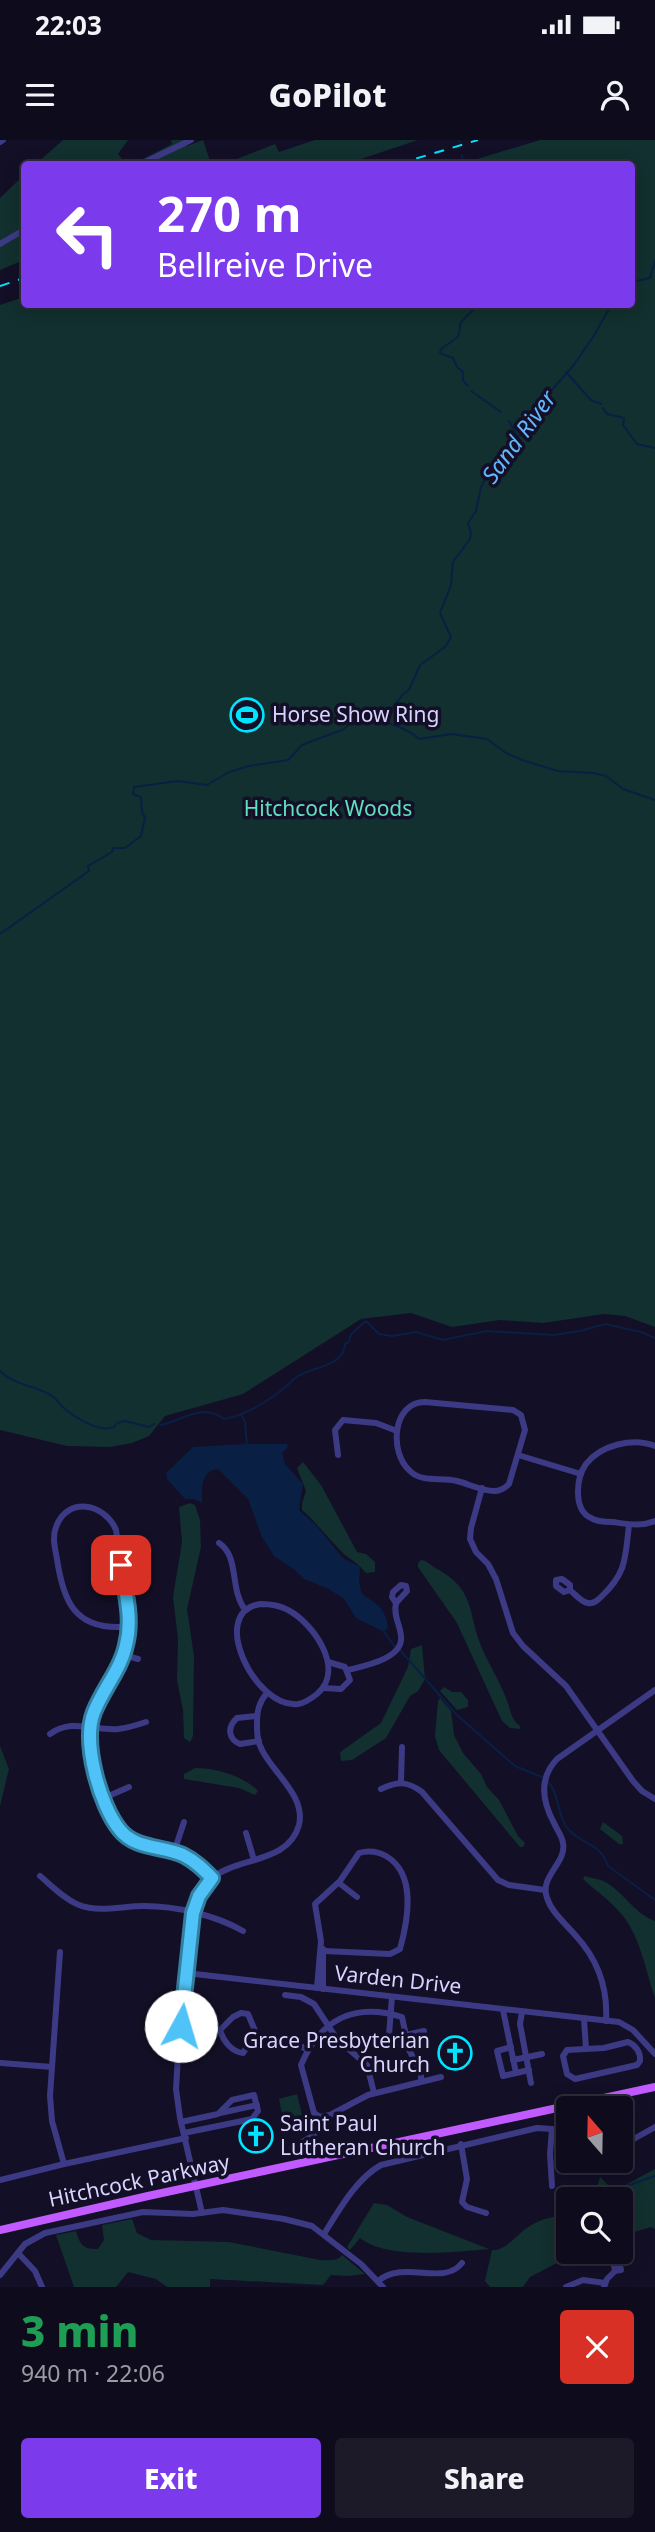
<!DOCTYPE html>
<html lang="en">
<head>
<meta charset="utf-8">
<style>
  body { margin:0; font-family:"Noto Sans",sans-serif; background:#1c1929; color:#f1f3f6; height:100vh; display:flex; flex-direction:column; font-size:26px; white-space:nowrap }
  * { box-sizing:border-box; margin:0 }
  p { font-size:23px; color:#9b9ba3 }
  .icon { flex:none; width:38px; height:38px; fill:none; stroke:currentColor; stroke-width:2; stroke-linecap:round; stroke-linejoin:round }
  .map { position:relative; height:2147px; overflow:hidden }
  .side { display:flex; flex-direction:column; background:#0e0b1c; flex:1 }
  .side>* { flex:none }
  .banner { position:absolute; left:21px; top:21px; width:614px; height:147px; border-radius:7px; box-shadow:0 4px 18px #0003,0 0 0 2px #2e2b3b; background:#7c3aed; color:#fff; overflow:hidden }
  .needle { width:46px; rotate:340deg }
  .buttons { position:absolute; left:556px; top:1956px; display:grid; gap:14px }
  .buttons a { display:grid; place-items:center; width:77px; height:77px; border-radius:7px; background:#0e0b1c; box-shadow:0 4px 18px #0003,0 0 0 2px #2e2b3b; font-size:35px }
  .pin { position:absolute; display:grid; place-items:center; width:60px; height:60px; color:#fff; margin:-30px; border-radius:14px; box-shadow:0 4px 10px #0006 }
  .me { position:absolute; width:77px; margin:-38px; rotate:6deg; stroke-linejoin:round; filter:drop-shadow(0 0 5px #0008) }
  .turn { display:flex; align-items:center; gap:24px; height:147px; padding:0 21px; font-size:32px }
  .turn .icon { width:91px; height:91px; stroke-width:2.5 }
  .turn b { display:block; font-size:49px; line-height:60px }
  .round { display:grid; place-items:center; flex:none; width:74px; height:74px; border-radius:7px; background:#1c1929 }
  .head { display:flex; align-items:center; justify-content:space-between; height:119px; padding:0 21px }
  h1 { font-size:42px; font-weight:800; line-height:52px; color:#1e9e55 }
  .cta { display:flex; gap:14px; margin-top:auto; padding:14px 21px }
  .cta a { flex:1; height:80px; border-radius:7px; background:#7c3aed; color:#fff; font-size:28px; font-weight:800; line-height:80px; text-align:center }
  .cta a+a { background:#1c1929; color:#f1f3f6 }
  .status { display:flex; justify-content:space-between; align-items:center; height:49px; padding:0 35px; background:#0e0b1c; direction:ltr }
  .status svg { height:19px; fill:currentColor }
  header { display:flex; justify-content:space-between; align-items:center; height:91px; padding:0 21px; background:#0e0b1c; font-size:32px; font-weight:800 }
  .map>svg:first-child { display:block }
</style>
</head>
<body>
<div class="status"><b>22:03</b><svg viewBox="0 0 49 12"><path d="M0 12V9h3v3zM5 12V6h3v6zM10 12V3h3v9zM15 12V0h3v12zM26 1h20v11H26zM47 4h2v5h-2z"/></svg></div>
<header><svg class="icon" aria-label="menu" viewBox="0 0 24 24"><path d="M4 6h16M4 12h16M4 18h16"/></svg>GoPilot<svg class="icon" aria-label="person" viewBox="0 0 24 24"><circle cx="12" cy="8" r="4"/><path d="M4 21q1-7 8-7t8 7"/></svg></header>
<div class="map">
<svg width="655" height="2147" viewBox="0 0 655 2147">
  <rect width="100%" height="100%" fill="#130f26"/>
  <g fill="#12302f">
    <path d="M63,0h65l-10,14 8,10h-90z"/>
    <path d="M171,0h13l3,6 16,-6 8,24h-78l39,-20z"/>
    <path d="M315,0h103l-72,24h-122l51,-20 4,8z"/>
    <path d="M540,0h115v1187l-30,-11 -21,-2 -61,9 -43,-3 -48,7 -41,-14 -50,6 -118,75 -78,22 -16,20 -17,7 -22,4 -43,-1 -67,-16v-1125l24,-8v7h608v-140h-171z"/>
    <path d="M24,35v85l-24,10v-72z"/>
    <path d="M303,1322l18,23 36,67 9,2 9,8v10l-9,1c-7,-9 -13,-12 -21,-18 -15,-14 -27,-31 -43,-45v-7l4,-12 -9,-23z"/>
    <path d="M190,1363l5,2 5,15 1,27 -14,62 7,47 -1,80 -3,6 -6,-4 -1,-28 -6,-30 1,-41 -5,-42 9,-55 -3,-35z"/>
    <path d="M421,1420c7,1 11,7 18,10 35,20 29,41 41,73 7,19 19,36 26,55 5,12 4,20 14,28v3l-10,-1 -8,-7 -45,-98 -39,-56v-4z"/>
    <path d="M422,1505l3,34 -7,12 -8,5 -24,42 -34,22 -11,1 -1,-8 3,-3 38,-27 27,-56 3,-18z"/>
    <path d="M444,1547l8,5h9l7,8v7l-11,3 -17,-19z"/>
    <path d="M440,1558l11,13 3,24 9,18 18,21 6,13 12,13 19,36 7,7 -2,4h-3l-81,-97 -4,-14 3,-35z"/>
    <path d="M0,1606l9,23 -9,37z"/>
    <path d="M195,1628c21,0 49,8 63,23l-3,4 -16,-7 -55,-9v-5z"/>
    <path d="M603,1682l19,14 1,8h-4l-19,-15z"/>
    <path d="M585,1736c7,3 15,2 22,7 18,11 28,31 48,38v77c-9,-26 -14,-59 -32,-82 -11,-14 -27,-25 -40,-37z"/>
    <path d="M297,1954l5,21 -19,4 -4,-20z"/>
    <path d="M655,2029v60l-4,-2 -30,9v-36h-24l-1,-9 4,-14 14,14z"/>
    <path d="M374,2063l13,2 20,12 82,32c-34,3 -102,11 -129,-11l-10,12 -3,-3z"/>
    <path d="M569,2075v37h9l-48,25 -7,10h-33l-5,-6 7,-31c15,1 25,-17 38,-24 12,-8 25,-10 39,-11z"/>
    <path d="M132,2079l5,14 14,7 78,2 91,18c9,0 17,2 22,-5l23,19 -17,2 -17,-1 -8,10 -113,-6v8h-43l-11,-8 -28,-7 -12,15h-42l-18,-52 20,-4c4,14 7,18 22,18l6,-9 -2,-15z"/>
  </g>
  <path fill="#0a1f44" d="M246,1304h41l1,3 -6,6 3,11 18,20 -4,26 17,15 27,33 17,9 -1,15 3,12c15,10 24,14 26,34l-4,4 -28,-14 -12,-19 -15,-10 -25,-10 -9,-9 -21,-14 -12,-19 -14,-38 -30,-30c-18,2 -16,20 -16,34l-9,-4h-8l-18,-20 -1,-6 27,-26z"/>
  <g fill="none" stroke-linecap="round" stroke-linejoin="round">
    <g stroke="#0a1f44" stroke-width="2">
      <path d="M459,0l1,2"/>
      <path d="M462,15v9"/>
      <path d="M632,146l5,-5 13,-3 5,-17"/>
      <path d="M566,232l25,28 10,4"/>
      <path d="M468,246l-5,-6v-8l-6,-5 -4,-9 -13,-5 1,-4 17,-12 3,-15 12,-12 -3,-6"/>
      <path d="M471,251l30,21"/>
      <path d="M603,268l4,6 17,4 -1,7 14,19 18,4"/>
      <path d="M509,281l8,15"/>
      <path d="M378,577c14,10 29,10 41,22l32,-5 36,5 19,14 16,7 36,11 35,2 13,3 17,13 32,11"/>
      <path d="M0,794l89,-63 -1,-5 24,-14 1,-4h12l16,-12 4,-18 -3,-6 -1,-15 -8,-3 1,-7 44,-6 29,4 22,-13 20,-6 39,-6 14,-15 42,-16 14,-13 6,-2 14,3 13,-7 12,-16 6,-4 11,-25 25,-18 6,-10 -11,-24 11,-28 2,-23 17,-23 1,-6 -3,-10 8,-12 5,-24 7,-14 13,-20 24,-23 26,-39 22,-25 20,-29 19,-33"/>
      <path d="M0,1231c14,14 32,14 49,23 7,3 10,10 16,15 11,9 35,24 49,18l3,-4 8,-2 24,6 5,-3"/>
      <path d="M241,1274l4,8 2,24"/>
      <path d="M160,1285c23,-4 41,-23 64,-6 19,-3 42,-17 58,-29 5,-4 10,-10 16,-14 15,-9 46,-10 47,-32l4,-2 2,-8 15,-13 13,13 13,2 24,-4 27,8 44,-9 66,4 27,-4 25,-7 36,8 14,6"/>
      <path d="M384,1492l11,15"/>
      <path d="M400,1510l57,65 34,30 24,21 27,11"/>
      <path d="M547,1641c13,12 10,37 22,49 15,16 32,13 39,36l47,34"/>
      <path d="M611,2060l16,-14 28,-10"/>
    </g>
    <g stroke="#3d3a85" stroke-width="6">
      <path d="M0,2l3,-2"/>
      <path d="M141,24l50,-24"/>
      <path d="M0,104l24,-14"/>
      <path d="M425,1262l88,8 8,5 4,15 -16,54c-4,4 -9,7 -15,7 -12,0 -25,-7 -37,-10 -16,-4 -35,2 -47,-10 -21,-18 -18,-69 15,-69z"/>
      <path d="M655,1306c-22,-9 -54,-1 -69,18 -10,14 -13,46 5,54 6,4 14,4 21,4 16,2 28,5 43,-1"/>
      <path d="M338,1315l-3,-25 8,-10 33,3 21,8"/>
      <path d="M518,1315l63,19"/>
      <path d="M482,1348l-11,40 -1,11 6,13 12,12 8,15 17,54 10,13 43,40 67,95 9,10 13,8"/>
      <path d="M219,1403c21,14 10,45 26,67"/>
      <path d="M401,1445l5,1 1,5 -11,12 -4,-6 1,-5z"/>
      <path d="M570,1450l-6,2 -8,-6v-6l6,-1 8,6v5c5,4 11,12 18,13 6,1 10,-3 14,-7 25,-24 23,-38 27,-71"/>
      <path d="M261,1464c10,0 18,1 27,6 25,13 58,59 29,84 -5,4 -12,9 -19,10 -43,5 -91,-93 -37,-100z"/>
      <path d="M129,1481l-7,6c-48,2 -59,-27 -65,-68 -2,-10 -5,-22 -1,-32 11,-31 49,-24 60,3l13,84c2,42 -22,62 -36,99 -8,23 -1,57 8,78 6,14 11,32 22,43 14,12 33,12 50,18 16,5 28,14 39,26"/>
      <path d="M124,1515l14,4"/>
      <path d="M348,1530c15,-4 56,-11 53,-34 -1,-12 -8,-20 -5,-33"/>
      <path d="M323,1548l18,1 9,-9 -5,-13 -17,-5"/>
      <path d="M257,1576l-20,2c-10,9 -9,21 3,26l19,-3"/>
      <path d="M50,1594c21,-16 45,-3 68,-5 9,-1 19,-4 28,-7"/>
      <path d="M401,1642l1,-35"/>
      <path d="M381,1649c16,-7 25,-9 41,3l76,88 11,5 36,5"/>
      <path d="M104,1658l25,-11"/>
      <path d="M246,1693l8,27"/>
      <path d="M174,1712l10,-30"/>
      <path d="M40,1736c12,10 24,23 39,29 21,8 43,1 65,1 32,0 71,9 99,25"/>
      <path d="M339,1743l18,14"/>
      <path d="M60,1812l-10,144 2,25 12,43"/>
      <path d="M186,1833l433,49 14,8 22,24"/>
      <path d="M317,1848l4,-47 -6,-37 25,-23 19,-28c10,-3 18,-2 27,3 31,18 22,64 14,93l-10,5 -66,-3"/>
      <path d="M323,1849v-40"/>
      <path d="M285,1855l16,2 13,7 23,35 30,26 7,28"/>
      <path d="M392,1857l-3,38 5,9 14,2"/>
      <path d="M503,1870l13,63"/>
      <path d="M522,1872l-2,12 11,59"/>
      <path d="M241,1873l7,1 8,19 -13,20c-11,-1 -20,-12 -23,-23l13,-13z"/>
      <path d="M584,1879l2,30"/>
      <path d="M606,1881c2,-32 -8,-61 -30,-85 -10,-12 -24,-23 -29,-38 -8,-22 20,-35 16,-55 -1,-7 -6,-13 -9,-20 -12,-22 -15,-45 3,-64l98,-69"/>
      <path d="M181,1886l39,4"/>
      <path d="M406,1895l18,-4"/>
      <path d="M285,1898l23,12"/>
      <path d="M628,1902c8,3 13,11 12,19l-3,4 -62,14 -8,-5 -4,-18 4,-6 37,-2z"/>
      <path d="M511,1907l-14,4 6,25 26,-6"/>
      <path d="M513,1920l29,-6"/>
      <path d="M1,1923l51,4"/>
      <path d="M421,1941v-9l-12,-22 -7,-33c-48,-15 -82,3 -101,48l13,48 6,4 10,-2 38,-20 73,-18"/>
      <path d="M220,1973l37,-8"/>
      <path d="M181,1982l37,-8 14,-14 22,-5 4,16 -6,8 -68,14"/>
      <path d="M552,1989l-2,25 2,32"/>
      <path d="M461,2004l6,35 -5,23 5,5 19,6"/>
      <path d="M621,2006l34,-19"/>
      <path d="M292,2008l22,-13 6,-18"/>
      <path d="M0,2040l64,-16 122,-26"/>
      <path d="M202,2073l-22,-95 -4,-29 2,-33 15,-143c3,-12 8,-24 17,-33 25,-24 78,-15 89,-55 7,-29 -26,-52 -37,-75 -5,-9 -5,-18 -5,-27 0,-12 2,-21 10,-30"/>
      <path d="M324,2094c15,-24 33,-56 57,-69l156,-37 15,1 17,5"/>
      <path d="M18,2113l17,18 7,16"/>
      <path d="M0,2135l25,-31 20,-11 98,-21 50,2 30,-4 61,9 28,7 49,38 22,23"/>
      <path d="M378,2141c27,-22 65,6 84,-18"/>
      <path d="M566,2147l17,-7 22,3"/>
      <path d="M604,2147l3,-8 8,-8 6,-1 -1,-5 -6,1 1,5"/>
    </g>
    <path stroke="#c25bff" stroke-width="8" d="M0,2090l148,-34 507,-109"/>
    <g stroke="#00e5ff" stroke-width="2" stroke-dasharray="10 9" stroke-linecap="butt">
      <path d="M398,24l80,-24"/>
      <path d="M0,146l24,-8"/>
    </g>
  </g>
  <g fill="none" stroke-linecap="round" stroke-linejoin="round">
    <defs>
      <path id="route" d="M121,1425c4,27 12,53 5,80 -5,24 -23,44 -32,67 -12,30 6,94 26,118 15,19 42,16 63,25 12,6 20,14 29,23l-13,18 -6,17 -12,113"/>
    </defs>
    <use href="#route" stroke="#337fa1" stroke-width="18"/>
    <use href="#route" stroke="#4fc3f7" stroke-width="12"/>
  </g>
  <defs>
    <symbol id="stadium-ring" viewBox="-11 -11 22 22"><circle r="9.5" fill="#130f26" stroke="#00e5ff" stroke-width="1.5"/><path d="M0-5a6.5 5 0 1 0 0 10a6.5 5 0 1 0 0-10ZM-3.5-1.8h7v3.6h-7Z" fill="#00e5ff"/></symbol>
    <symbol id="church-ring" viewBox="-11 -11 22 22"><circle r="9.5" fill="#130f26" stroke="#00e5ff" stroke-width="1.5"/><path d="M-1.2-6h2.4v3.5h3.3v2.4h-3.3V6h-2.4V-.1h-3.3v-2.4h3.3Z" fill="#00e5ff"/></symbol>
  </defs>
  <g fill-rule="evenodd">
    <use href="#stadium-ring" x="228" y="556" width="38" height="38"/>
    <use href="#church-ring" x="436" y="1894" width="38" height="38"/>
    <use href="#church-ring" x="237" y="1977" width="38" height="38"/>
  </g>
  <g text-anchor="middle" stroke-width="7" stroke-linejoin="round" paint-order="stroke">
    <g font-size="21" fill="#d9d4ff" stroke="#130f26" text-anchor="start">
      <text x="272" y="582">Horse Show Ring</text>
      <text x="430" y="1908" text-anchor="end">Grace Presbyterian<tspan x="430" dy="24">Church</tspan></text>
      <text x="280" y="1991">Saint Paul<tspan x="280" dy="24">Lutheran Church</tspan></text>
    </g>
    <g font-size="21" fill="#5fe0c0" stroke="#130f26">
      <text x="328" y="676">Hitchcock Woods</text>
    </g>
    <g font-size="21" fill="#d9d4ff" stroke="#130f26">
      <text transform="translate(398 1840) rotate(6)" y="7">Varden Drive</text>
      <text transform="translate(139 2041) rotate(-12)" y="7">Hitchcock Parkway</text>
    </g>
    <g font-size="23" font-style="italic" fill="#62b6ff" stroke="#130f26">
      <text transform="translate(519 297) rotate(-54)" y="8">Sand River</text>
    </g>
  </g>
</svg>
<div class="buttons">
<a><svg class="needle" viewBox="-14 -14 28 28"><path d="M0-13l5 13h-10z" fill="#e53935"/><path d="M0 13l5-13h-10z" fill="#9b9ba3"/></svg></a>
<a><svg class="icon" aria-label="search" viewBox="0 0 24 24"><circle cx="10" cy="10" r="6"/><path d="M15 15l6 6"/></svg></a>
</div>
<div class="pin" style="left:121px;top:1425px;background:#d93025"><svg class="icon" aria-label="arrive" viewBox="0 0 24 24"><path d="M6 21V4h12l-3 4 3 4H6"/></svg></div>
<svg class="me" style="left:181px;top:1886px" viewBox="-20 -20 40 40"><circle r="19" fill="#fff"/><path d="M0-13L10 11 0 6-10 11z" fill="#4fc3f7"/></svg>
<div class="banner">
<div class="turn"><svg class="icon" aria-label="left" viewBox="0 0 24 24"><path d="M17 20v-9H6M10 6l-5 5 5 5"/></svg><div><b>270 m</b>Bellreive Drive</div></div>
</div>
</div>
<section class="side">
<div class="head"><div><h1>3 min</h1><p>940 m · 22:06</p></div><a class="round" style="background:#d93025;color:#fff"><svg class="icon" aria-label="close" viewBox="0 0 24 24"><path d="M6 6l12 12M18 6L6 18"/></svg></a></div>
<div class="cta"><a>Exit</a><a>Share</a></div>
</section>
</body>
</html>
